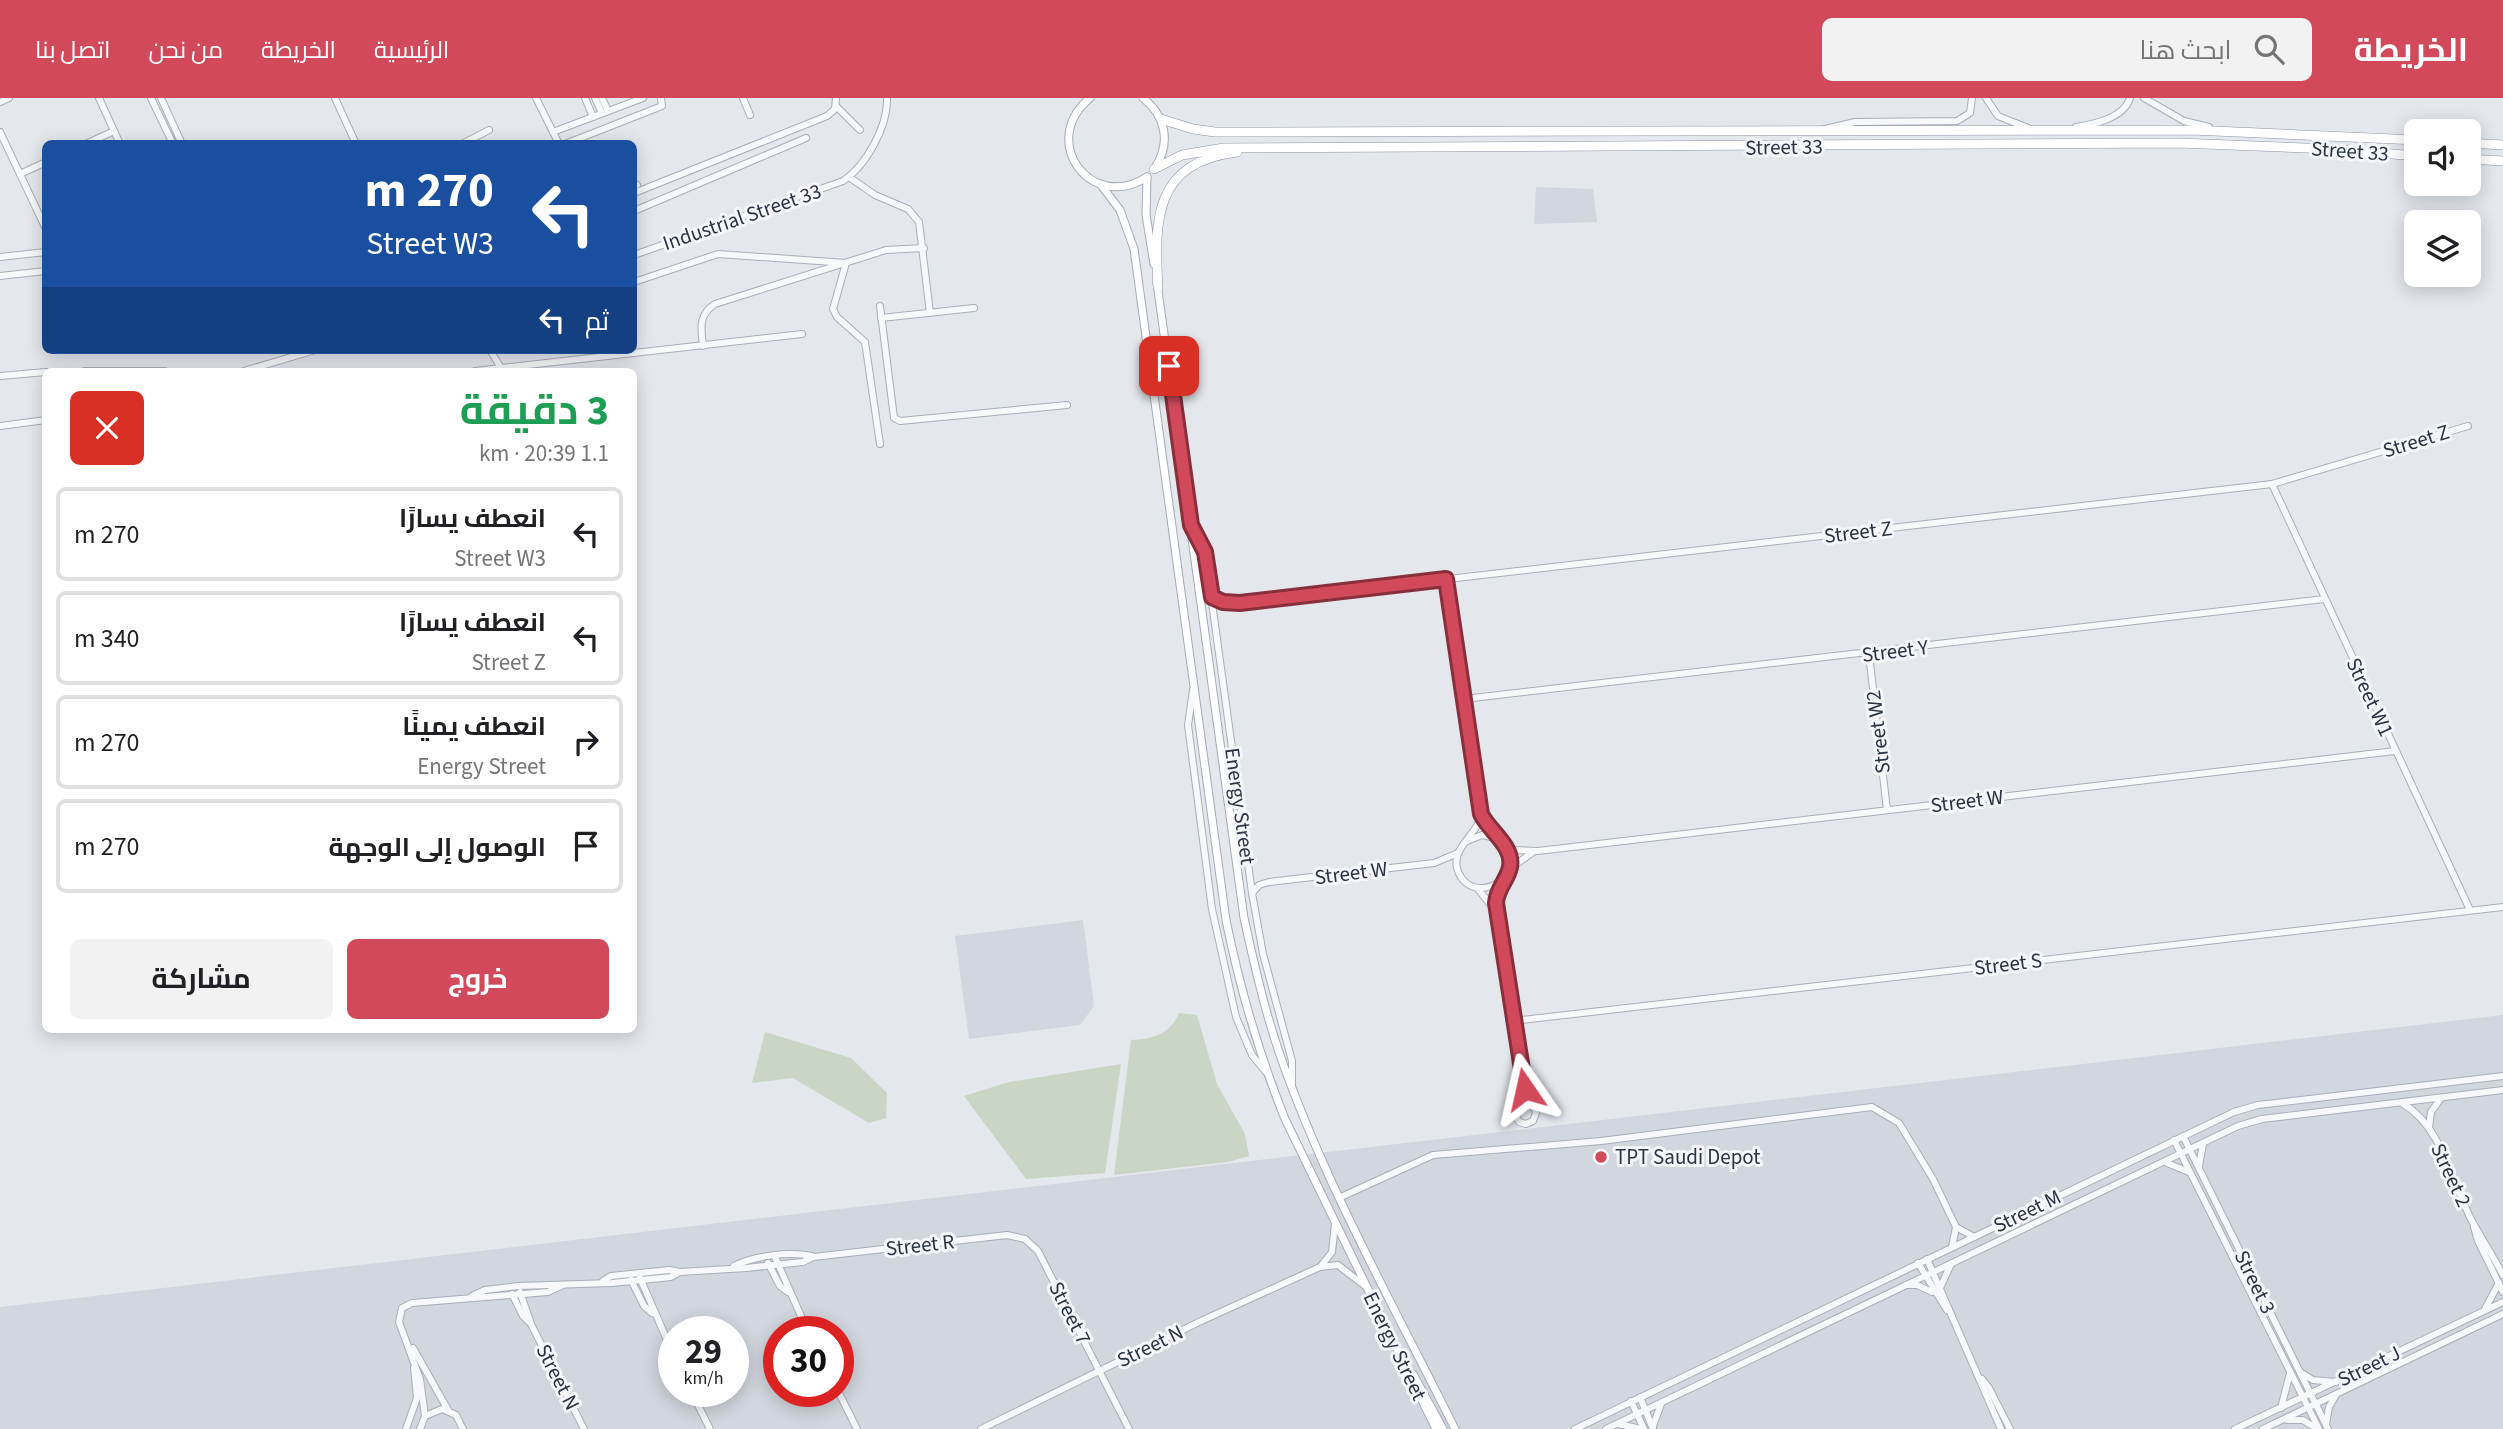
<!DOCTYPE html>
<html lang="ar">
<head>
<meta charset="utf-8">
<style>
  body { margin:0; font-family:"Source Sans 3",Cairo,sans-serif; background:#f2f2f2; color:#202124; direction:rtl; height:100vh; display:flex; flex-direction:column; font-size:26px; white-space:nowrap }
  * { box-sizing:border-box; margin:0 }
  p { font-size:23px; color:#757577 }
  .icon { flex:none; width:38px; height:38px; fill:none; stroke:currentColor; stroke-width:2; stroke-linecap:round; stroke-linejoin:round }
  .map { position:relative; flex:1; overflow:hidden; direction:ltr }
  .details { position:absolute; left:42px; top:270px; width:595px; height:665px; display:flex; flex-direction:column; background:#fff; border-radius:10px; box-shadow:0 4px 18px #0003; direction:rtl }
  .details>* { flex:none }
  .guide { position:absolute; left:42px; top:42px; width:595px; height:214px; border-radius:10px; box-shadow:0 4px 18px #0003; direction:rtl; background:#1a4fa0; color:#fff; overflow:hidden }
  .controls { position:absolute; left:2404px; top:21px; display:grid; gap:14px }
  .controls a { display:grid; place-items:center; width:77px; height:77px; border-radius:10px; background:#fff; box-shadow:0 4px 18px #0003; font-size:35px }
  .speed { position:absolute; left:658px; top:1218px; display:flex; gap:14px; font-size:35px; font-weight:700; text-align:center }
  .speed>* { display:grid; place-content:center; width:91px; height:91px; border-radius:50%; background:#fff; box-shadow:0 4px 18px #0003; line-height:1 }
  .speed small { font-size:18px; font-weight:400 }
  .speed .limit { border:10px solid #d22; background:#fff; color:#111 }
  .pin { position:absolute; display:grid; place-items:center; width:60px; height:60px; color:#fff; margin:-30px; border-radius:14px; box-shadow:0 4px 10px #0006 }
  .me { position:absolute; width:77px; margin:-38px; rotate:349deg; stroke-linejoin:round; filter:drop-shadow(0 0 5px #0008) }
  .turn { display:flex; align-items:center; gap:24px; height:147px; padding:0 28px; font-size:32px }
  .turn .icon { width:91px; height:91px; stroke-width:2.5 }
  .turn b { display:block; font-size:49px; line-height:60px }
  .then { display:flex; align-items:center; height:66px; padding:0 28px; background:#0003; gap:14px; font-size:26px }
  .round { display:grid; place-items:center; flex:none; width:74px; height:74px; border-radius:10px; background:#f2f2f2 }
  .summary { display:flex; align-items:center; justify-content:space-between; height:119px; padding:0 28px }
  h1 { font-size:42px; font-weight:700; line-height:52px; color:#1e9e55 }
  .primary-button { display:flex; gap:14px; margin-top:auto; padding:14px 28px }
  .primary-button a { flex:1; height:80px; border-radius:10px; background:#d1495b; color:#fff; font-size:28px; font-weight:700; line-height:80px; text-align:center }
  .primary-button a+a { background:#f2f2f2; color:#202124 }
  ul { padding:0; list-style:none }
  li { display:flex; align-items:center; gap:21px; height:94px; margin:0 14px 10px; padding:0 14px; border:4px solid #e0e0e0; border-radius:10px }
  li div { flex:1 }
  li b { display:block; font-size:26px }
  li em { font-style:normal }
  header { display:flex; align-items:center; gap:42px; box-sizing:border-box; height:98px; padding:0 35px; background:#d1495b; color:#fff }
  header strong { font-size:33px }
  nav { display:flex; gap:38px; margin-inline-start:auto; font-size:24px }
  .search { width:490px; height:63px; background:#f2f2f2; display:flex; align-items:center; gap:18px; box-sizing:border-box; padding:0 24px; border-radius:10px; color:#757577; font-size:26px }
  .map>svg:first-child { display:block }
</style>
</head>
<body>
<header>
<strong>الخريطة</strong>
<div class="search"><svg class="icon" aria-label="search" viewBox="0 0 24 24"><circle cx="10" cy="10" r="6"/><path d="M15 15l6 6"/></svg>ابحث هنا</div>
<nav><a>الرئيسية</a><a>الخريطة</a><a>من نحن</a><a>اتصل بنا</a></nav>
</header>
<div class="map">
<svg width="2503" height="1331" viewBox="0 0 2503 1331">
  <rect width="100%" height="100%" fill="#e4e7ec"/>
  <g fill="#d2d6de" fill-rule="evenodd">
    <path d="M1536,89l57,2 4,33 -63,2z"/>
    <path d="M1083,822l11,86 -14,19 -111,14 -14,-103z"/>
    <path d="M2503,917v414h-2503v-122zM674,1234h59v59h-59zM779,1234h59v59h-59z"/>
  </g>
  <g fill="#c9d6c5">
    <path d="M1179,915l18,2 20,69 28,50 4,22 -21,6 -114,13 17,-135c23,-1 39,-6 48,-27z"/>
    <path d="M765,934l86,26 36,35 -1,25 -17,5 -76,-45 -41,5z"/>
    <path d="M1121,966l-16,109 -79,6 -62,-83 45,-14z"/>
  </g>
  <g fill="none" stroke-linecap="round" stroke-linejoin="round">
    <defs>
      <g id="minor">
        <path d="M99,0l21,46"/>
        <path d="M151,0l22,46"/>
        <path d="M161,0l21,46"/>
        <path d="M335,0l21,46"/>
        <path d="M536,0l23,46"/>
        <path d="M585,0l8,19"/>
        <path d="M595,0l7,15"/>
        <path d="M602,0l6,13"/>
        <path d="M743,0l7,17"/>
        <path d="M1986,0l12,18 30,12"/>
        <path d="M2144,0l40,23 25,6"/>
        <path d="M0,4l9,-4"/>
        <path d="M836,8l24,24"/>
        <path d="M2076,29c19,-3 48,-9 54,-29"/>
        <path d="M1821,32l34,-8 102,-1 13,-8 2,-15"/>
        <path d="M0,34l46,97"/>
        <path d="M553,34l90,-34"/>
        <path d="M86,46l28,-13"/>
        <path d="M462,46l27,-14"/>
        <path d="M565,46l97,-38 -1,-8"/>
        <path d="M20,76l26,-12"/>
        <path d="M849,79l26,18 33,14 11,13 11,91"/>
        <path d="M634,89l3,-2"/>
        <path d="M634,95l193,-77 8,-7 1,-11"/>
        <path d="M634,113l172,-73"/>
        <path d="M634,157l209,-74c23,-15 45,-55 44,-83"/>
        <path d="M0,159l46,-5"/>
        <path d="M0,178l46,-5"/>
        <path d="M634,184l84,-28 128,9 -13,46 4,8 28,25 15,102"/>
        <path d="M880,208l14,112 6,3 167,-16"/>
        <path d="M881,220l93,-10"/>
        <path d="M703,248c-2,-17 -5,-31 12,-42l171,-54 38,-2"/>
        <path d="M490,252l11,18"/>
        <path d="M85,273h80"/>
        <path d="M244,273l71,-21"/>
        <path d="M475,273l327,-37"/>
        <path d="M0,278l46,-4"/>
        <path d="M0,328l46,-6"/>
        <path d="M2272,386l198,426"/>
        <path d="M1191,427l14,27 47,341 11,61 29,107v25"/>
        <path d="M1446,482l35,234 18,26"/>
        <path d="M1212,499l11,5 17,1 1032,-119 196,-58"/>
        <path d="M1869,556l18,156"/>
        <path d="M1193,592l-5,35 24,184 24,108 16,38 14,17"/>
        <path d="M1464,601l860,-100"/>
        <path d="M1481,718c-4,19 -29,31 -24,52 8,29 42,24 53,1l-4,-21"/>
        <path d="M1467,743l15,-6 14,3"/>
        <path d="M1505,747l10,5 23,1 857,-100"/>
        <path d="M1511,770l22,-16"/>
        <path d="M1501,785c-12,25 16,179 25,211 3,7 8,12 10,19l-3,8 -7,3 -7,-2 -4,-8 8,-32"/>
        <path d="M1478,791l17,21"/>
        <path d="M1252,795l7,-8 10,-3 165,-19 24,-10"/>
        <path d="M1513,923l990,-114"/>
        <path d="M2403,1006c38,21 49,78 68,115 10,19 22,37 32,56"/>
        <path d="M2429,1030l2,-16 10,-14"/>
        <path d="M2183,1038l145,293"/>
        <path d="M2174,1042l145,289"/>
        <path d="M2167,1065l22,9"/>
        <path d="M2199,1068l4,-22"/>
        <path d="M1341,1099l92,-42 168,-14 271,-34 27,16 34,56 23,48 18,10"/>
        <path d="M2474,1129l4,14 25,51"/>
        <path d="M1952,1149l4,-20"/>
        <path d="M775,1159l33,75"/>
        <path d="M1927,1161l74,170"/>
        <path d="M768,1165l12,23 8,6"/>
        <path d="M1918,1165l29,47"/>
        <path d="M734,1168c20,-10 55,-15 78,-10"/>
        <path d="M1321,1168l11,-14 3,-28"/>
        <path d="M640,1180l34,78"/>
        <path d="M631,1182l13,26 8,7"/>
        <path d="M603,1183l8,-5 58,-6 11,2 66,-4 57,-6 10,-5 194,-22 18,4 13,12 91,178"/>
        <path d="M1906,1187h11l15,7"/>
        <path d="M1940,1190l11,-24"/>
        <path d="M520,1194l11,32 53,105"/>
        <path d="M512,1196l11,22 8,8"/>
        <path d="M472,1198l13,-6 33,-4 94,-3 59,-6 9,-5"/>
        <path d="M2485,1211l14,-26"/>
        <path d="M413,1250l35,62"/>
        <path d="M2300,1274l13,8 23,2"/>
        <path d="M1982,1281l7,9 21,41"/>
        <path d="M691,1293l19,38"/>
        <path d="M838,1293l19,38"/>
        <path d="M1640,1299l13,32"/>
        <path d="M1631,1303l13,28"/>
        <path d="M2281,1310l9,-35"/>
        <path d="M425,1318l-5,-37 -21,-57 3,-14 10,-5 136,-11 15,-7"/>
        <path d="M2287,1322h16l14,9"/>
        <path d="M1618,1326l23,5"/>
        <path d="M2326,1326l3,-17 7,-12"/>
        <path d="M1653,1328l8,-22"/>
        <path d="M406,1331l11,-31 -3,-30"/>
        <path d="M420,1331l5,-13 17,-7 14,6 7,14"/>
        <path d="M981,1331l220,-108 119,-54 18,-2 27,21"/>
        <path d="M1575,1331l659,-317 24,-7 245,-29"/>
        <path d="M1606,1331l632,-303 24,-7 241,-29"/>
        <path d="M2235,1331l268,-127"/>
        <path d="M2263,1331l240,-115"/>
      </g>
      <g id="major">
        <path d="M1090,0c-52,43 1,115 57,79"/>
        <path d="M1143,0c23,18 28,45 12,70"/>
        <path d="M1147,79l-1,38 8,49"/>
        <path d="M1101,87l19,25 14,39 92,671c14,69 33,134 59,199l151,310"/>
        <path d="M1157,185l87,635c10,45 20,90 35,134 45,131 115,254 176,377"/>
        <path d="M1413,1276l30,55"/>
      </g>
      <g id="highway">
        <path d="M1161,21l32,10 22,3 977,-2 225,10"/>
        <path d="M2469,45l34,2"/>
        <path d="M2469,61l34,2"/>
        <path d="M1154,71l28,-14 42,-7 955,-5 152,6 86,7"/>
        <path d="M1158,189c-4,-67 -4,-125 79,-135"/>
      </g>
    </defs>
    <use href="#minor" stroke="#a9aeb7" stroke-width="8"/>
    <use href="#major" stroke="#a3abb8" stroke-width="9"/>
    <use href="#highway" stroke="#8b94a3" stroke-width="10"/>
    <use href="#minor" stroke="#f7f8fa" stroke-width="6"/>
    <use href="#major" stroke="#fff" stroke-width="7"/>
    <use href="#highway" stroke="#fff" stroke-width="9"/>
  </g>
  <g fill="none" stroke-linecap="round" stroke-linejoin="round">
    <defs>
      <path id="route" d="M1169,268l22,159 14,27 7,45 11,5 17,1 206,-24 35,235c8,17 33,32 29,53 -3,14 -13,21 -14,36l29,186"/>
    </defs>
    <use href="#route" stroke="#882f3b" stroke-width="18"/>
    <use href="#route" stroke="#d1495b" stroke-width="12"/>
  </g>
  <circle fill="#d1495b" stroke="#f4f6f9" stroke-width="2.5" cx="1601" cy="1059" r="7"/>
  <g text-anchor="middle" stroke-width="6" stroke-linejoin="round" paint-order="stroke">
    <g font-size="21" fill="#2b3445" stroke="#f4f6f9">
      <text transform="translate(1784 49) rotate(-1)" y="7">Street 33</text>
      <text transform="translate(2350 53) rotate(4)" y="7">Street 33</text>
      <text transform="translate(742 119) rotate(-19)" y="7">Industrial Street 33</text>
      <text transform="translate(2416 343) rotate(-17)" y="7">Street Z</text>
      <text transform="translate(1858 434) rotate(-7)" y="7">Street Z</text>
      <text transform="translate(1895 553) rotate(-7)" y="7">Street Y</text>
      <text transform="translate(2370 599) rotate(65)" y="7">Street W1</text>
      <text transform="translate(1878 634) rotate(-97)" y="7">Street W2</text>
      <text transform="translate(1967 703) rotate(-7)" y="7">Street W</text>
      <text transform="translate(1240 708) rotate(82)" y="7">Energy Street</text>
      <text transform="translate(1351 775) rotate(-7)" y="7">Street W</text>
      <text transform="translate(2008 866) rotate(-7)" y="7">Street S</text>
      <text transform="translate(2451 1077) rotate(65)" y="7">Street 2</text>
      <text transform="translate(2027 1113) rotate(-26)" y="7">Street M</text>
      <text transform="translate(920 1147) rotate(-6)" y="7">Street R</text>
      <text transform="translate(2255 1184) rotate(64)" y="7">Street 3</text>
      <text transform="translate(1070 1215) rotate(63)" y="7">Street 7</text>
      <text transform="translate(1150 1248) rotate(-26)" y="7">Street N</text>
      <text transform="translate(1395 1248) rotate(64)" y="7">Energy Street</text>
      <text transform="translate(2369 1268) rotate(-26)" y="7">Street J</text>
      <text transform="translate(558 1279) rotate(63)" y="7">Street N</text>
    </g>
    <g font-size="21" fill="#2b3445" stroke="#f4f6f9" text-anchor="start">
      <text x="1615" y="1066">TPT Saudi Depot</text>
    </g>
  </g>
</svg>
<div class="controls">
<a><svg class="icon" aria-label="sound" viewBox="0 0 24 24"><path d="M4 9h4l5-4v14l-5-4H4zM17 9q2 3 0 6"/></svg></a>
<a><svg class="icon" aria-label="layers" viewBox="0 0 24 24"><path d="M12 4l9 5-9 5-9-5zM3 14l9 5 9-5"/></svg></a>
</div>
<div class="speed"><div>29<small>km/h</small></div><div class="limit">30</div></div>
<div class="pin" style="left:1169px;top:268px;background:#d93025"><svg class="icon" aria-label="arrive" viewBox="0 0 24 24"><path d="M6 21V4h12l-3 4 3 4H6"/></svg></div>
<svg class="me" style="left:1525px;top:991px" viewBox="-20 -20 40 40"><path d="M0-17L14 15 0 8-14 15z" fill="#d1495b" stroke="#fff" stroke-width="4"/></svg>
<div class="guide">
<div class="turn"><svg class="icon" aria-label="left" viewBox="0 0 24 24"><path d="M17 20v-9H6M10 6l-5 5 5 5"/></svg><div><b>270 m</b>Street W3</div></div>
<div class="then">ثم<svg class="icon" aria-label="left" viewBox="0 0 24 24"><path d="M17 20v-9H6M10 6l-5 5 5 5"/></svg></div>
</div>
<section class="details">
<div class="summary"><div><h1>3 دقيقة</h1><p>1.1 km · 20:39</p></div><a class="round" style="background:#d93025;color:#fff"><svg class="icon" aria-label="close" viewBox="0 0 24 24"><path d="M6 6l12 12M18 6L6 18"/></svg></a></div>
<ul>
<li><svg class="icon" aria-label="left" viewBox="0 0 24 24"><path d="M17 20v-9H6M10 6l-5 5 5 5"/></svg><div><b>انعطف يسارًا</b><p>Street W3</p></div><em>270 m</em></li>
<li><svg class="icon" aria-label="left" viewBox="0 0 24 24"><path d="M17 20v-9H6M10 6l-5 5 5 5"/></svg><div><b>انعطف يسارًا</b><p>Street Z</p></div><em>340 m</em></li>
<li><svg class="icon" aria-label="right" viewBox="0 0 24 24"><path d="M7 20v-9h11M14 6l5 5-5 5"/></svg><div><b>انعطف يمينًا</b><p>Energy Street</p></div><em>270 m</em></li>
<li><svg class="icon" aria-label="arrive" viewBox="0 0 24 24"><path d="M6 21V4h12l-3 4 3 4H6"/></svg><div><b>الوصول إلى الوجهة</b></div><em>270 m</em></li>
</ul>
<div class="primary-button"><a>خروج</a><a>مشاركة</a></div>
</section>
</div>
</body>
</html>
